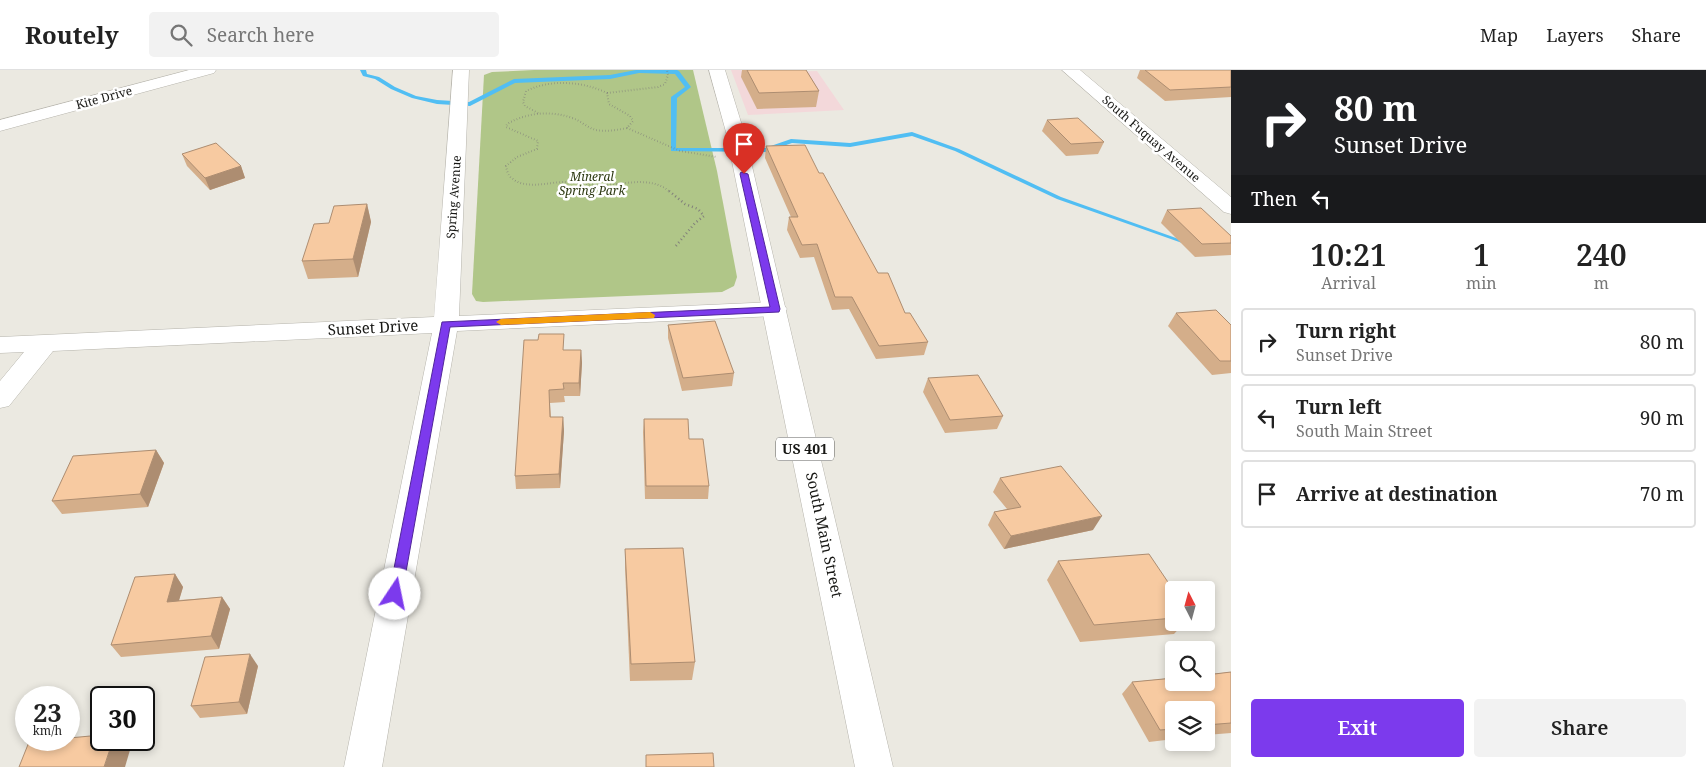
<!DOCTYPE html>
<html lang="en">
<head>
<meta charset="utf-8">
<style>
  body { margin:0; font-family:"Noto Serif",serif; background:#f2f2f2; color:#222; height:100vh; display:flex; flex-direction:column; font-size:19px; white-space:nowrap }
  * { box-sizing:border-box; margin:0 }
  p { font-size:16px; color:#767676 }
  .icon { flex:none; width:28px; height:28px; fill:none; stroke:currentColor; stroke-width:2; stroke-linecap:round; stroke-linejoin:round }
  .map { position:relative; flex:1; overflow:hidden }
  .details { display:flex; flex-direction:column; background:#fff; width:475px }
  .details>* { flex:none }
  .banner { background:#202124; color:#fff; overflow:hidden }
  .needle { width:32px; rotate:354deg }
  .fabs { position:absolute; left:1165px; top:511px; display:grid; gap:10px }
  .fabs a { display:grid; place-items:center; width:50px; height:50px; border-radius:5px; background:#fff; box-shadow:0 2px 8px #0003; font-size:25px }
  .speed { position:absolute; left:15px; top:616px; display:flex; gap:10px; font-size:25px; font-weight:700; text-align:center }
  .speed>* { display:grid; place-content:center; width:65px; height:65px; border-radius:50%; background:#fff; box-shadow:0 2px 8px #0003; line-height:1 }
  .speed small { font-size:12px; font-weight:400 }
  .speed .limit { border:2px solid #111; border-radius:8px; background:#fff; color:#111 }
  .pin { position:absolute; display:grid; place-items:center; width:42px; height:42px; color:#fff; margin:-51px -21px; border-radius:50% 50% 50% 0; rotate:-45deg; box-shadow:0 0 5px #0007 }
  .pin .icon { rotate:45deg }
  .me { position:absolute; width:55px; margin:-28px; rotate:11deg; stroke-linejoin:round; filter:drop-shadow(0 0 4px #0008) }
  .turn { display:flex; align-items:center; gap:18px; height:105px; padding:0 20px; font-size:22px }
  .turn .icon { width:65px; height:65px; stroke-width:2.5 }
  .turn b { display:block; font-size:35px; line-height:42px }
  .then { display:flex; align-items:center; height:48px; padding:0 20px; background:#0003; gap:10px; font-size:19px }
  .eta { display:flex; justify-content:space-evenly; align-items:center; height:85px; text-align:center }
  .eta b { font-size:30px; font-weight:600; line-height:35px }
  .action { display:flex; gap:10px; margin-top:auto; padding:10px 20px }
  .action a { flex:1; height:58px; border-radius:5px; background:#7c3aed; color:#fff; font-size:20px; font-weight:600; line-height:58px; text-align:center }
  .action a+a { background:#f2f2f2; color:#222 }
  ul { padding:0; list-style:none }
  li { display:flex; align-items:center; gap:15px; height:68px; margin:0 10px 8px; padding:0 10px; border:2px solid #e0e0e0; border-radius:5px }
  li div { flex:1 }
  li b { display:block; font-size:19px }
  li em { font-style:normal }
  header { display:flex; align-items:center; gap:30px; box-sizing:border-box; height:70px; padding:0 25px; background:#fff; border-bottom:1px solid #e0e0e0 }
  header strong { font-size:24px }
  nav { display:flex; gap:28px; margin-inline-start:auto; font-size:18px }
  .search { width:350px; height:45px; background:#f2f2f2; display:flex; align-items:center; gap:12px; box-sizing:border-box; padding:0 18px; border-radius:5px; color:#767676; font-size:19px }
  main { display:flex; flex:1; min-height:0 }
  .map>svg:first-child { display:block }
</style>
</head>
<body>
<header>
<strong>Routely</strong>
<div class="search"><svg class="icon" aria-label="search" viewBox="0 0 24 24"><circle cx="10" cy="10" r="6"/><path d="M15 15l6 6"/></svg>Search here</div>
<nav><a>Map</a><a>Layers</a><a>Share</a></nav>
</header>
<main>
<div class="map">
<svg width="1231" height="697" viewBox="0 0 1231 697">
  <rect width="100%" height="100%" fill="#ebe9e1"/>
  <path fill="#f3d8da" d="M731,0h10l3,4 73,-3 27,39 -96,5z"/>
  <path fill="#b0c688" d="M534,0h159l24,101 20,106 -3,9 -12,6 -239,10 -7,-1 -4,-7 12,-219 8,-3z"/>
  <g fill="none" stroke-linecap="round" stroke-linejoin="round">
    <path fill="#51bef3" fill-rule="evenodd" d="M360,0h6l1,4 12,3 16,10 21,9 21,4 32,2 45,-23 96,-4 26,-5h41l2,1 12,16 -14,11 -1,50h89l26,-9 59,4 62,-11 47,17 102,48 129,46 -1,1h-4l-128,-45 -102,-48 -43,-15 -62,11 -58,-4 -26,9 -95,-1v-54l14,-10 -10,-13 -36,-1 -29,6 -95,4 -45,23 -33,-2 -25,-6 -21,-9 -16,-10 -12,-3z"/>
    <defs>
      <g id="minor">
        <path d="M189,0h27l-2,3 -214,58v-11z"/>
        <path d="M453,0h16l-10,246 316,-14 8,2 4,5 -4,5 -8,2 -318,15 -75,436h-38l88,-434 -379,18 -44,55 -9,2v-27l24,-29 -24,1v-16l434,-20z"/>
        <path d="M1062,0h18l151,127v17l-7,-2z"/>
      </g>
      <path id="major" d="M709,0h16l19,62 149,635h-38l-129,-635z"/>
    </defs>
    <use href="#minor" stroke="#b6b4ac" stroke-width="1"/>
    <use href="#major" stroke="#b6b4ac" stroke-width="1"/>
    <g stroke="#81807a" stroke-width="2" stroke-dasharray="0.5 2.5" stroke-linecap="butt">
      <path d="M607,23l51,-6 7,-3 3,-9 -1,-5"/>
      <path d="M538,43l-13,-7 -2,-4 3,-11c25,-12 56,-10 81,2l2,11 21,12 3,5 -6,7c-10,2 -21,4 -31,2 -8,-2 -14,-8 -21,-11 -23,-9 -47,-7 -68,5l-1,3 32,14 -1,8 -20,8 -11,9c1,5 2,10 7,13 12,10 34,4 49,3 12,0 25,3 38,3 23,0 51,-10 70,7"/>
      <path d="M627,58l53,23 37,6"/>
    </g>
    <path stroke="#81807a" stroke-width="2.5" stroke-dasharray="1 3" stroke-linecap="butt" d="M669,121l16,13 13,5 6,7 -9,7 -20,24"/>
    <use href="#minor" fill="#fff" fill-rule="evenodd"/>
    <use href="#major" fill="#fff" fill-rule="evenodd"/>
  </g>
  <g fill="#d4ae8a">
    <path d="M742,0h64l13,21 -3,16 -59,2 -16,-32z"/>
    <path d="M1140,0h91v27l-66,4 -28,-23z"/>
    <path d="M1047,50l57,22 -6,12 -32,2 -24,-25z"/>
    <path d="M766,76l53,27 59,100 27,40 23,29 -4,13 -48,4 -27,-50 -17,1 -18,-53 -14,1 -13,-28 2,-13h2l-26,-59z"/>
    <path d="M182,84l59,12 4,12 -35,12 -23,-24z"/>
    <path d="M367,134l4,18 -13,55 -50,2 -6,-18z"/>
    <path d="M1167,140l64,26v19l-36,2 -34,-34z"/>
    <path d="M1176,243l55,12v48l-19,2 -44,-49z"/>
    <path d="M668,255l66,48 -2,13 -50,5 -14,-53z"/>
    <path d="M564,280h17l1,13 -2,33h-16l1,6 -15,1 1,14h12l1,14 -4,57 -44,1 -1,-13z"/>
    <path d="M928,308l75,38 -6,13 -52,4 -22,-41z"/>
    <path d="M644,349l45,20 20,47 -1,13h-63l-2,-67z"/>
    <path d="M156,380l8,13 -16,44 -86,7 -10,-13z"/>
    <path d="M1000,408l93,52 -89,19 -16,-24 6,-13 13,-3 -14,-17z"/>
    <path d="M625,479l70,113 -3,18 -62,1 -5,-113z"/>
    <path d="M1058,491l116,30v31h11l-11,12 -94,8 -33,-62z"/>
    <path d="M175,504l8,13 -4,13 43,-3 8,12 -11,40 -98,8 -10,-12z"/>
    <path d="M258,596l-11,48 -47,4 -9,-12z"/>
    <path d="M1231,602v61l-25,2v-25h-32v29l-25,3 -27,-48 10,-12z"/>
  </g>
  <g fill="#ad8d71">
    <path d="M241,96l4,12 -35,12 -5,-12z"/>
    <path d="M367,134l4,18 -13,55 -5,-18z"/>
    <path d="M581,280l1,13 -2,33 -1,-13z"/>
    <path d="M563,347l1,14 -4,57 -1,-14z"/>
    <path d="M156,380l8,13 -16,44 -8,-13z"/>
    <path d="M1102,446l-9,14 -89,19 7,-13z"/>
    <path d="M175,504l8,13 -8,27 -8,-12z"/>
    <path d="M222,527l8,12 -11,40 -8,-13z"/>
    <path d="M250,584l8,12 -11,48 -8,-12z"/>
    <path d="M113,670h8l9,10 -5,17h-21z"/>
  </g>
  <g fill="#f7caa1" stroke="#ad8d71">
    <path d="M747,0h59l13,21 -60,2z"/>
    <path d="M1145,0h86v17l-61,3z"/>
    <path d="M1078,48l26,24 -33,2 -24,-24z"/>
    <path d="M216,73l25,23 -36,12 -23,-24z"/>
    <path d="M805,75l14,28h4l55,100h10l17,40h5l18,29 -49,4 -27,-49h-17l-18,-53 -15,1 -13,-28h9l-32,-71z"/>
    <path d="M367,134l-14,55 -51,2 12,-37 15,-1 5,-17z"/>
    <path d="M1201,138l30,28v7l-29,1 -35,-34z"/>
    <path d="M1216,240l15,15v36h-11l-44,-48z"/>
    <path d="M715,251l19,52 -51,5 -15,-53z"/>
    <path d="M539,264h25l-1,16h18l-2,33h-16l1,6 -15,1 1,27h13l-4,57 -44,2 9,-136h14z"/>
    <path d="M978,305l25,41 -53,4 -22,-42z"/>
    <path d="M644,349h44l1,20h14l6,47h-63z"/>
    <path d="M156,380l-16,44 -88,7 21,-45z"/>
    <path d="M1061,396l41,50 -91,20 -17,-24 27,-5 -21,-29z"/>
    <path d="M683,478l12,114 -64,2 -6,-115z"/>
    <path d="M1149,484l25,37v27l-80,7 -36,-64z"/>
    <path d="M175,504l-8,28 55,-5 -11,39 -100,9 24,-68z"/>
    <path d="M250,584l-11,48 -48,4 14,-49z"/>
    <path d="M1231,602v51l-25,2v-15h-32v19l-14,1 -28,-48 42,-4v4h32v-7z"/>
    <path d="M101,665v5h12l-9,27h-85l10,-25 22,-2h18v-2z"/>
    <path d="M713,683l1,14h-68v-12z"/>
  </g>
  <path fill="#7c3aed" stroke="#51269a" d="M741,102l7,2 32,135 -1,3 -329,15 -48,267 -2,4 -5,2 -4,-2 -2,-4 53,-272 328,-15 -30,-133z"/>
  <path fill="#f59e0b" d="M650,242l5,3 -1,3 -153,7 -5,-3 5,-3z"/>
  <g text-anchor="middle" stroke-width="5" stroke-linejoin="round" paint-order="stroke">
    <g font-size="12" fill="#171714" stroke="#fff">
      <text transform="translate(104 28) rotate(-15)" y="4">Kite Drive</text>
      <text transform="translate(1151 69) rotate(41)" y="4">South Fuquay Avenue</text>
      <text transform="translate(454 127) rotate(-86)" y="4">Spring Avenue</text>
    </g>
    <g font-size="12" font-style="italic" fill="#2c3811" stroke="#fff">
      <text x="592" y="111">Mineral<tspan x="592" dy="14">Spring Park</tspan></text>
    </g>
    <rect fill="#fff" stroke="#5d5d5a" stroke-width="1" x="776" y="367.5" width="58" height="23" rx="4"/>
    <g font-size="14" font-weight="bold" fill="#171714">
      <text x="805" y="384">US 401</text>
    </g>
    <g font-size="15" fill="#171714" stroke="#fff">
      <text transform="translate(373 258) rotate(-3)" y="5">Sunset Drive</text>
      <text transform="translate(824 465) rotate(78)" y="5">South Main Street</text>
    </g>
  </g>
</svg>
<div class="fabs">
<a><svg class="needle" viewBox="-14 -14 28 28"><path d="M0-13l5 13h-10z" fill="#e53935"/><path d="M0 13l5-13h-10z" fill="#767676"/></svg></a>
<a><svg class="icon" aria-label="search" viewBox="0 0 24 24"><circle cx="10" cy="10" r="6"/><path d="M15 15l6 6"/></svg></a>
<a><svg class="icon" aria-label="layers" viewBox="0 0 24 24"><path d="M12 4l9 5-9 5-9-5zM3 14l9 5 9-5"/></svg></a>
</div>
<div class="speed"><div>23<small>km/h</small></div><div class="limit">30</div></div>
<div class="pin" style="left:744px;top:104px;background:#d93025"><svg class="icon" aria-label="arrive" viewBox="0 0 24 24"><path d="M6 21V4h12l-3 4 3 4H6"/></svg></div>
<svg class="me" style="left:395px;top:524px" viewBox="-20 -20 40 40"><circle r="19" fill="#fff"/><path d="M0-13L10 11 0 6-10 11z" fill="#7c3aed"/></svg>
</div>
<section class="details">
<div class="banner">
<div class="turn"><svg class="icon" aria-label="right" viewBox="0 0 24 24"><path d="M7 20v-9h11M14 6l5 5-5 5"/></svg><div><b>80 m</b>Sunset Drive</div></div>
<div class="then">Then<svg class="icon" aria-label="left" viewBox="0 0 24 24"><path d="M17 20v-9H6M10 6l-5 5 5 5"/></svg></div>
</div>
<div class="eta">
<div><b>10:21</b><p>Arrival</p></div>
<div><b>1</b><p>min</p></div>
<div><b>240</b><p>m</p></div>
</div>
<ul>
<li><svg class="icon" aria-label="right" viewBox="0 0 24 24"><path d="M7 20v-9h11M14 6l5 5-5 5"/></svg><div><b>Turn right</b><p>Sunset Drive</p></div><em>80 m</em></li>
<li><svg class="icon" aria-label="left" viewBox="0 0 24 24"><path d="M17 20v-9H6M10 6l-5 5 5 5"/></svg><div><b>Turn left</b><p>South Main Street</p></div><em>90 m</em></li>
<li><svg class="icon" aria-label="arrive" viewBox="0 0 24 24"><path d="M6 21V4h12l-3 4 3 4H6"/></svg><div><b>Arrive at destination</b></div><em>70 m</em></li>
</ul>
<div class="action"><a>Exit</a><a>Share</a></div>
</section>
</main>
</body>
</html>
